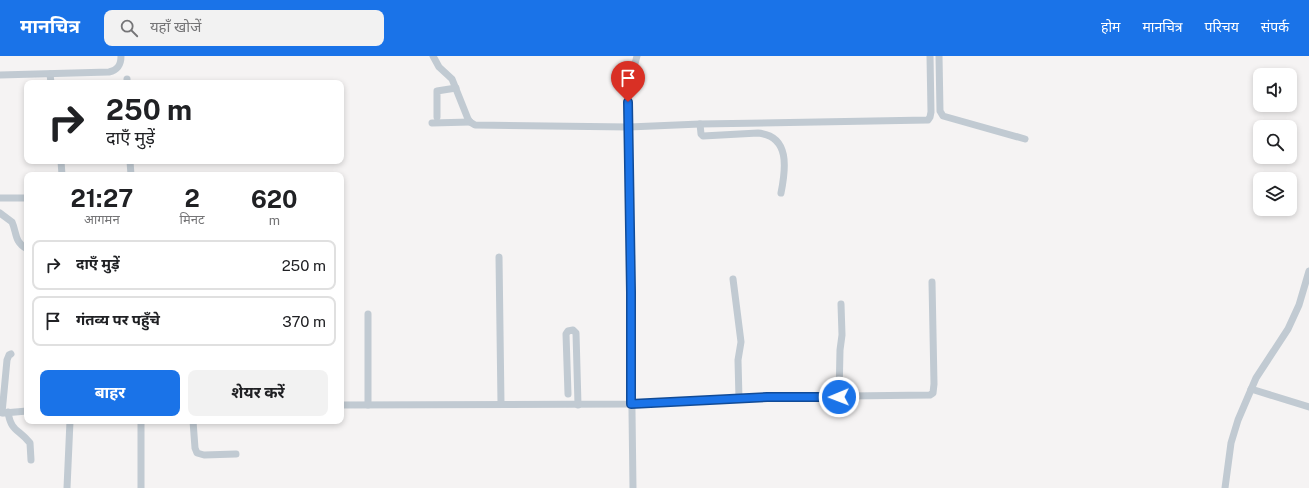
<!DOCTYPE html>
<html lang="hi">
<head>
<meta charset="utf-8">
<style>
  body { margin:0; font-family:"Public Sans","Noto Sans Devanagari",sans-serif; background:#f2f2f2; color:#202124; height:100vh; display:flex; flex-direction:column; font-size:15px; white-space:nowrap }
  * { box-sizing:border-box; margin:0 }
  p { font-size:13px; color:#757577 }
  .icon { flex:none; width:22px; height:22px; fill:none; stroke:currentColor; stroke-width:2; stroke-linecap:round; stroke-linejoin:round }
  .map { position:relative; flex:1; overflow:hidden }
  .drawer { position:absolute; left:24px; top:116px; width:320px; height:252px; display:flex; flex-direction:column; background:#fff; border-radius:8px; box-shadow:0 2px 6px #0003 }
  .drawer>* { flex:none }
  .banner { position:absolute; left:24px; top:24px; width:320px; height:84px; border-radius:8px; box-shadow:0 2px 6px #0003; background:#fff; color:#202124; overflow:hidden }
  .buttons { position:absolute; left:1253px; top:12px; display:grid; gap:8px }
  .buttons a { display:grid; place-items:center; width:44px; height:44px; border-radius:8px; background:#fff; box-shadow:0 2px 6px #0003; font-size:20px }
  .pin { position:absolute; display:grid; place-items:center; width:34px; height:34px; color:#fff; margin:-41px -17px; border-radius:50% 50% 50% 0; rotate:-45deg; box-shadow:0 0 4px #0007 }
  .pin .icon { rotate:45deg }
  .me { position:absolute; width:44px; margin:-22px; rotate:269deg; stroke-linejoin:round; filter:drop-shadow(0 0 3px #0008) }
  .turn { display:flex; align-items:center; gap:14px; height:84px; padding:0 16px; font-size:18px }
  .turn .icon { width:52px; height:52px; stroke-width:2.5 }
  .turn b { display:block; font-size:28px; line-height:34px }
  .eta { display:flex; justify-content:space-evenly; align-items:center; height:68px; text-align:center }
  .eta b { font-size:24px; font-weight:700; line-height:28px }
  .action { display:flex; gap:8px; margin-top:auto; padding:8px 16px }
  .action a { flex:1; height:46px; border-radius:8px; background:#1a73e8; color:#fff; font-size:16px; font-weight:700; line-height:46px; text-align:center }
  .action a+a { background:#f2f2f2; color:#202124 }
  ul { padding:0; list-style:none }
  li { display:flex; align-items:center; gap:12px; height:50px; margin:0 8px 6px; padding:0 8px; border:2px solid #e0e0e0; border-radius:8px }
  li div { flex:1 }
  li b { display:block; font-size:15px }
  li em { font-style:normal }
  header { display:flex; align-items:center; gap:24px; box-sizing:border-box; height:56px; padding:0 20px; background:#1a73e8; color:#fff }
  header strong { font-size:19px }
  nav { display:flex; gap:22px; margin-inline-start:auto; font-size:14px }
  .search { width:280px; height:36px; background:#f2f2f2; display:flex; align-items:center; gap:10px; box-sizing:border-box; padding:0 14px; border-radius:8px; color:#757577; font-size:15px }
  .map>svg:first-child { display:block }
</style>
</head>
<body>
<header>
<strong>मानचित्र</strong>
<div class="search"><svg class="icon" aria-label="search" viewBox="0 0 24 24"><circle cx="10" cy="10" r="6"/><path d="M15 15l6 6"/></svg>यहाँ खोजें</div>
<nav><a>होम</a><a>मानचित्र</a><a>परिचय</a><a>संपर्क</a></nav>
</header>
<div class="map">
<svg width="1309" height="432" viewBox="0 0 1309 432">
  <rect width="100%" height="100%" fill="#f5f3f3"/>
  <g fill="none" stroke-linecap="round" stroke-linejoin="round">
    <g stroke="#c1cad2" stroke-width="7">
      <path d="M433,0l6,11 13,12 16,40 2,3 5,3 154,2 71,-3 228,-4 2,-3 1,-5 -1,-56"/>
      <path d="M939,0l1,55 3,5 82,23"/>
      <path d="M50,18l1,9"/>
      <path d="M0,19l109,-3c9,-2 12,-7 12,-16"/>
      <path d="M127,23v4"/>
      <path d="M437,61v-26l19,-3"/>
      <path d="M432,67l38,-1"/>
      <path d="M700,68l1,10 2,2 55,-3c32,3 28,35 23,60"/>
      <path d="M61,105l1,14"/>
      <path d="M130,105l1,14"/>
      <path d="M0,142h27"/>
      <path d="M0,157l12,9c5,11 2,20 15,27"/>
      <path d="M499,201l2,147"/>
      <path d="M733,223l8,63 -3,18 1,39"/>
      <path d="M1251,333l58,18"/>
      <path d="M568,338l-2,-60 2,-3 5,-1 3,3 2,72"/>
      <path d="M839,341l1,-47 2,-15 -1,-31"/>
      <path d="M341,349l290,-1 136,-7 163,-2 3,-2 1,-9 -2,-102"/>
      <path d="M368,349v-91"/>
      <path d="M8,356c3,20 11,17 22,31l1,17"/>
      <path d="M2,357l5,-53 2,-5 2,-1"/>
      <path d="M4,357l23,-2"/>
      <path d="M193,365l2,27 2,5 7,2 32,-1"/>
      <path d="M67,432l3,-67"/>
      <path d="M141,432v-67"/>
      <path d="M633,432l-5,-386v-11l9,-35"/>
      <path d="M1225,432l6,-45 7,-23 18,-42 32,-49 11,-24 10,-34"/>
    </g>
  </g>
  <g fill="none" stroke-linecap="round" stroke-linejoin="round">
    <defs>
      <path id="route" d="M628,46l3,190v112l136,-7h72"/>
    </defs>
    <use href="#route" stroke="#114b97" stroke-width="10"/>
    <use href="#route" stroke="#1a73e8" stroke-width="7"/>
  </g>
</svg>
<div class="buttons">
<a><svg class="icon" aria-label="sound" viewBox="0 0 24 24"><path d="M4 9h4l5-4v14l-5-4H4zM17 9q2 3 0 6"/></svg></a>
<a><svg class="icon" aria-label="search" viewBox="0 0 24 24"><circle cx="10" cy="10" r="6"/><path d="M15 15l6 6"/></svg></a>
<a><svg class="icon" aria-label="layers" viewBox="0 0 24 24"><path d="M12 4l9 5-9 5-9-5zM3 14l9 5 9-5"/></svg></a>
</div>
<div class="pin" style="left:628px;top:46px;background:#d93025"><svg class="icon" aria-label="arrive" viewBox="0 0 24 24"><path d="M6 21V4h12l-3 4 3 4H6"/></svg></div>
<svg class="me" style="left:839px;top:341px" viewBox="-20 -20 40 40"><circle r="17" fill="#1a73e8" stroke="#fff" stroke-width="3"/><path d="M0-11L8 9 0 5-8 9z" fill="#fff"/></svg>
<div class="banner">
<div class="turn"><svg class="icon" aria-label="right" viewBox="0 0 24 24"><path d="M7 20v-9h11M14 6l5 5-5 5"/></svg><div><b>250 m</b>दाएँ मुड़ें</div></div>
</div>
<section class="drawer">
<div class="eta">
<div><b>21:27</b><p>आगमन</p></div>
<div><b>2</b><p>मिनट</p></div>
<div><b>620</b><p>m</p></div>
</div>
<ul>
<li><svg class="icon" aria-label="right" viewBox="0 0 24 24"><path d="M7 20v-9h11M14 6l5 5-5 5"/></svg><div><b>दाएँ मुड़ें</b></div><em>250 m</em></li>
<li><svg class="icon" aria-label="arrive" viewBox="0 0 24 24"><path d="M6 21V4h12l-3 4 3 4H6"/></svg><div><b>गंतव्य पर पहुँचे</b></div><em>370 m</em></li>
</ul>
<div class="action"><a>बाहर</a><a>शेयर करें</a></div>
</section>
</div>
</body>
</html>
